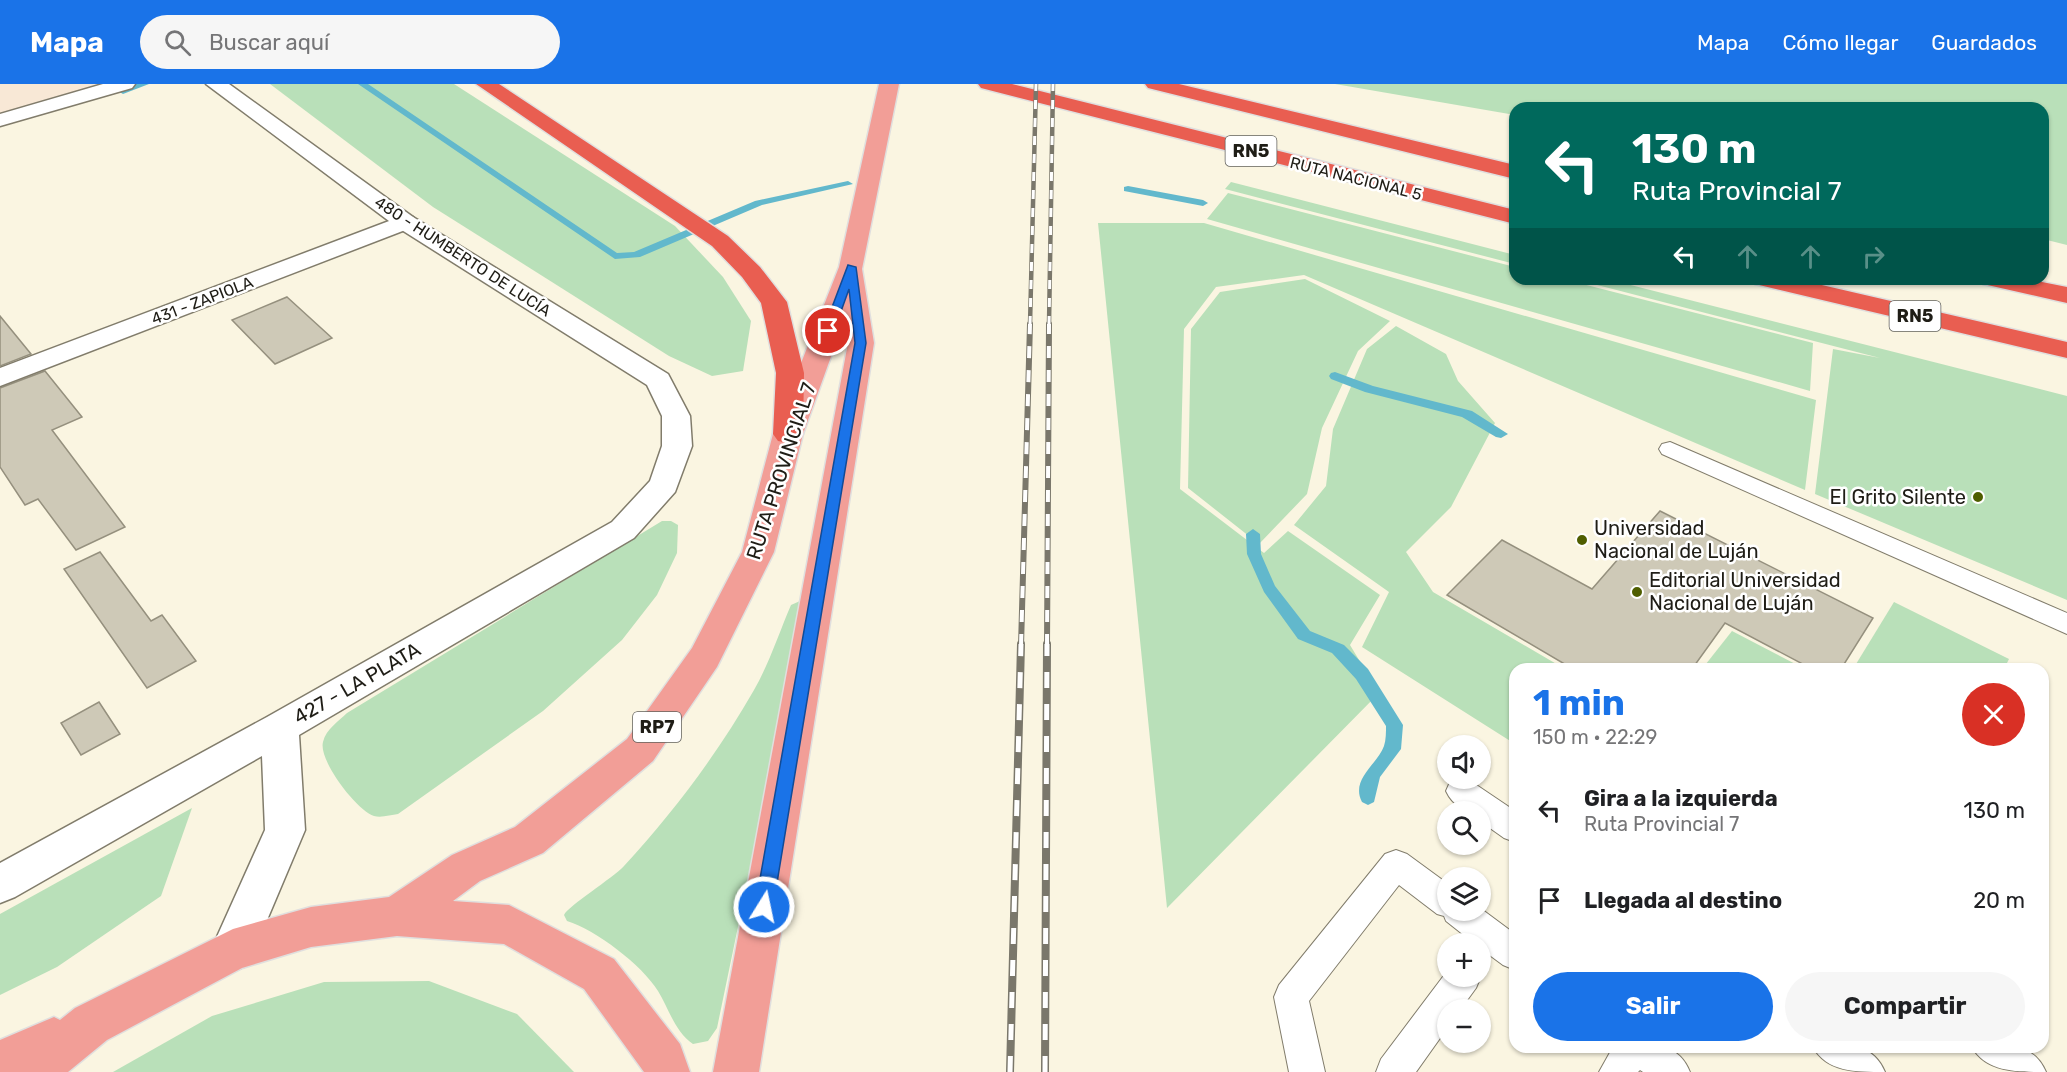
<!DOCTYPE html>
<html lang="es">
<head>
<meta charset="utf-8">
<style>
  body { margin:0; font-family:Rubik,sans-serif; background:#f6f6f6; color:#202124; height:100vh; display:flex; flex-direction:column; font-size:22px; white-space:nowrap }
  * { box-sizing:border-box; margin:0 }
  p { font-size:20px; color:#757577 }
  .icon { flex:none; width:33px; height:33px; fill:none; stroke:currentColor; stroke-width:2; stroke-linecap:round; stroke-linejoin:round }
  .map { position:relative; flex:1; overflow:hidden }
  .side { position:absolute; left:1509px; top:579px; width:540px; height:390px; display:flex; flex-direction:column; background:#fff; border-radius:18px; box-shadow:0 2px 4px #0004 }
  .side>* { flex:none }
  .hud { position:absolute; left:1509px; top:18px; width:540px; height:183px; border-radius:18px; box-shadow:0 2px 4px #0004; background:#00695c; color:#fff; overflow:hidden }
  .fabs { position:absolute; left:1437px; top:651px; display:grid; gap:12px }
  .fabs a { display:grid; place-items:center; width:54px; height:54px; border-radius:50%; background:#fff; box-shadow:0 2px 4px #0004; font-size:30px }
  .pin { position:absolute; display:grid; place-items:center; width:51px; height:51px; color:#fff; margin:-26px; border:3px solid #fff; border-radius:50%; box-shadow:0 2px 6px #0007 }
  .me { position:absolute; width:66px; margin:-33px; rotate:10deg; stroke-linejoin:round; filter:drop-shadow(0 0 4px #0008) }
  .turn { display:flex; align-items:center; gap:21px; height:126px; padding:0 24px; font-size:27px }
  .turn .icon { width:78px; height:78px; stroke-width:2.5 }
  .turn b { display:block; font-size:42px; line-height:51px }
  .lanes { display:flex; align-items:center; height:57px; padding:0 24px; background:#0003; justify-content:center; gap:30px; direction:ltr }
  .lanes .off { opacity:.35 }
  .round { display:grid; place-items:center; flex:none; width:63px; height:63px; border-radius:32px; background:#f6f6f6 }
  .overview { display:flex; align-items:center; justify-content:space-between; height:102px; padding:0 24px }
  h1 { font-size:36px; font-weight:700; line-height:45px; color:#1a73e8 }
  .action { display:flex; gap:12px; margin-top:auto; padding:12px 24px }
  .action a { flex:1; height:69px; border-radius:36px; background:#1a73e8; color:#fff; font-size:24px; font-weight:700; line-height:69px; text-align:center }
  .action a+a { background:#f6f6f6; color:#202124 }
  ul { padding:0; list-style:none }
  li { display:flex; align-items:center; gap:18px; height:90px; padding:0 24px }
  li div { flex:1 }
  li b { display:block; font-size:22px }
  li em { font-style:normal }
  header { display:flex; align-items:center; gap:36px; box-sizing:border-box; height:84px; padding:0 30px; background:#1a73e8; color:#fff }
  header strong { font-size:28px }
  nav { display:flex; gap:33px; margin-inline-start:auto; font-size:21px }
  .search { width:420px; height:54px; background:#f6f6f6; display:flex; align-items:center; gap:15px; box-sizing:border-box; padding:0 21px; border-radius:33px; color:#757577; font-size:22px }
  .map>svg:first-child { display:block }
</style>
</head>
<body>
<header>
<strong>Mapa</strong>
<div class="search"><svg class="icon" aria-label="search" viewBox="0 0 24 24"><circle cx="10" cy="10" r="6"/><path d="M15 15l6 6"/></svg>Buscar aquí</div>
<nav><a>Mapa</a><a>Cómo llegar</a><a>Guardados</a></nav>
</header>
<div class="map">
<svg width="2067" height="988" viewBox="0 0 2067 988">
  <rect width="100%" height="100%" fill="#faf5e1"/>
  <path fill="#f8e8d6" d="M0,0h108l-108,30z"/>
  <g fill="#b9e0b9">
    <path d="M270,0h184l221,142 48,51 28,44 -8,50 -31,5 -43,-20 -236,-149z"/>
    <path d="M1335,0h732v161l-24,-6v-131h-528v7z"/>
    <path d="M1231,98l284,73v9l-290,-75z"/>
    <path d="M1228,109l287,74v12h48l250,64 -3,48 -603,-172z"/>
    <path d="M1204,139l612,177 -11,90 -501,-215 -88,12 -32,42 -4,160 84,64 24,-22 92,64 -30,50 29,48 -212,215 -69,-685z"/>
    <path d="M1305,195l85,42 -32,30 -36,77 -15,66 -48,50 -71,-56 3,-159 29,-37z"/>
    <path d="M1574,195h33l460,117v204l-252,-106 18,-145 47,9z"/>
    <path d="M1396,242l50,28 12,27 37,42 -44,84 -45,45 27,40 132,77h-50v75l-153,-97 27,-55 -95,-67 32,-39 7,-57 34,-80z"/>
    <path d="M662,437h9l7,4 -1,28 -20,42 -35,45 -79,71 -145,103c-7,1 -17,4 -24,2 -17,-5 -56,-56 -51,-74 3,-13 16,-21 24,-29z"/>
    <path d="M800,517l5,3 -88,424 -9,13 -15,3c-18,-12 -24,-35 -35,-53 -16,-26 -62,-61 -91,-70l-3,-6c4,-9 49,-37 60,-49 49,-53 94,-113 130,-176 15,-26 25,-57 37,-85z"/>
    <path d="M1894,518l115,57 -5,10h-151z"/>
    <path d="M1732,547l73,38h-103z"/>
    <path d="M192,724l-31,88 -104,71 -57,28v-81z"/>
    <path d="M429,897l88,33 57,58h-461l99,-56 112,-34z"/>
  </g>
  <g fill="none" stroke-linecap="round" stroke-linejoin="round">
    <g fill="#62b8cc" fill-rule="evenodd">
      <path d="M136,0h13l-26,10 -5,-3z"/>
      <path d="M358,0h10l249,169 17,-1 121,-51 93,-20 5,3 -91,21 -122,52 -25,2z"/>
      <path d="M1128,102l75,14 5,3 -5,3 -79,-15v-4z"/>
      <path d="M1335,288l38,14 99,25 36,23 -7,4 -5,-1 -34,-20 -97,-25 -34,-13 -2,-3 2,-3z"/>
      <path d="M1253,445l7,5 1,20 14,32 35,45 34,14 24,24 35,56 -2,24 -21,28 -6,25 -6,3 -6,-3c-12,-23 16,-38 22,-56 2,-6 2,-14 2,-20l-30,-47 -24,-26 -34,-14 -34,-47 -17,-38 -1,-20z"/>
    </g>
  </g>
  <g fill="#cec9b7" stroke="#95907e" stroke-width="1.5">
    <path d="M287,213l45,41 -57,26 -43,-44z"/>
    <path d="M0,232l31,38 -31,12z"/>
    <path d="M45,287l37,46 -30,13 73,97 -49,23 -38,-51 -13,6 -25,-38v-79z"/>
    <path d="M1660,427l213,107 -32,51h-29l-87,-46 -33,46h-119l-126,-74 55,-55 90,49z"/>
    <path d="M100,468l51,69 11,-6 34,46 -49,27 -83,-119z"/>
    <path d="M99,618l21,32 -39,21 -20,-32z"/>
  </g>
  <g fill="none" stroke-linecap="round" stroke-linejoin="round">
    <defs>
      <g id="service">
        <path d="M1670,358l397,171v21l-405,-180 -3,-5 3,-5z"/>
        <path d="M1462,694l10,4 43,29v31l-11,-4 -24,-17v-9c-15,0 -27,-6 -34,-21l4,-9z"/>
        <path d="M1396,766l11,4 41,30v26h32v-2l35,26v36l-12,-5 -23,-17v-4h-5l-29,-23 -2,-5 -7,-2 -38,-29 -90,116 16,71h-36l-15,-75 5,-12 106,-131z"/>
        <path d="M1448,886v6h33l-5,12 -16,22h-12v17l-32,45h-40l5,-13z"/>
        <path d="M1613,963c32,0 63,-10 77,25h-47l-3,-2 -2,2h-39z"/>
        <path d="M1813,963c30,0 58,-8 72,25 -30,0 -58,0 -72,-25z"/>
        <path d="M1972,963c30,0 60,-8 74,25 -30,0 -60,0 -74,-25z"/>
      </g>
      <g id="minor">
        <path d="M103,0h32l-3,4 -132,38v-12z"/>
        <path d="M405,131l8,2 4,5 -4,5 -413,159v-18z"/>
      </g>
      <path id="tertiary" d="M206,0h23l184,133 255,157 22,42 2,30 -17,46 -41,46 -335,197 6,95 -57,135 -15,6 -15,-6 -7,-15 54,-120 -3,-74 -247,141 -15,6v-40l267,-146 345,-195 38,-41 12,-35v-30l-15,-31 -250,-158z"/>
      <path id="primary" d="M879,0h20l-37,185 12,74 -115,729h-46l135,-729 -3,-25 -42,116 -29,118 -57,115 -64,94 -110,92 -63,28 -27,20 56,4 105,54 66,85 10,28h-46l-60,-83 -80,-45 -107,-8 -86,11 -69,21 -135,72 -39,32h-68v-32l54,-23 6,3 15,-12 158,-79 78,-22 78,-10 63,-42 63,-28 112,-88 65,-91 50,-96 31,-118 66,-167z"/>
      <g id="motorway">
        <path d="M476,0h23l229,152 32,31 27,35 17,71 -1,61 -5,7 -10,2 -10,-2 -5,-7 3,-61 -15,-70 -19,-26 -30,-31z"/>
        <path d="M978,0h34l503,126v14l-534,-136z"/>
        <path d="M1145,0h34l336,81v14l-367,-91z"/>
        <path d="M1752,195h44l271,63v16l-312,-74z"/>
        <path d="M1980,195h47l40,8v16l-84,-19z"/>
      </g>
    </defs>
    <use href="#service" stroke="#817c6b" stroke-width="2"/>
    <use href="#minor" stroke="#817c6b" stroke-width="3"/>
    <use href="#tertiary" stroke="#817c6b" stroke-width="3"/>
    <use href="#primary" stroke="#e0dfde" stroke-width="3"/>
    <use href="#motorway" stroke="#e0dfde" stroke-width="3"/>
    <use href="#service" fill="#fff" fill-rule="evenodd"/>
    <use href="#minor" fill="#fff" fill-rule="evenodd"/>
    <use href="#tertiary" fill="#fff" fill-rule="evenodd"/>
    <use href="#primary" fill="#f29e97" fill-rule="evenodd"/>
    <use href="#motorway" fill="#e95e51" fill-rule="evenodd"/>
    <defs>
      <g id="rail-far2">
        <path d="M1030,241l6,-241"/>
        <path d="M1049,241l4,-241"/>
      </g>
      <g id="rail-far1">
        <path d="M1021,562l9,-322"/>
        <path d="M1047,562l2,-322"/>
      </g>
      <g id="rail">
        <path d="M1010,988l11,-428"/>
        <path d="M1045,988l2,-428"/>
      </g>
    </defs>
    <use href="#rail-far2" stroke="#7a776b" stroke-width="4.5"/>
    <use href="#rail-far1" stroke="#7a776b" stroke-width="6"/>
    <use href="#rail" stroke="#7a776b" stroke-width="8"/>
    <use href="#rail-far2" stroke="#fff" stroke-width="3" stroke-dasharray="9" stroke-linecap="butt"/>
    <use href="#rail-far1" stroke="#fff" stroke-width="4" stroke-dasharray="12" stroke-linecap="butt"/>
    <use href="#rail" stroke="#fff" stroke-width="5" stroke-dasharray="16" stroke-linecap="butt"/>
  </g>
  <path fill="#1a73e8" stroke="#114b97" stroke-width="1.5" d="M848,181l8,2 10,76 -93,564 -3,6 -6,2 -6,-2 -3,-6 100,-564 -6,-54 -15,42 -6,3 -5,-3z"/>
  <g fill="#4f5e00" stroke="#fff" stroke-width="2">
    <circle cx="1978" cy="413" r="6"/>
    <circle cx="1582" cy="456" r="6"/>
    <circle cx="1637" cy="508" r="6"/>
  </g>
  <g text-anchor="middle" stroke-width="5" stroke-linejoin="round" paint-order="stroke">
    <g font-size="16" fill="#1f1d16" stroke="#fff">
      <text transform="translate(1356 94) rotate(14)" y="6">RUTA NACIONAL 5</text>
      <text transform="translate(463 172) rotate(33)" y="6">480 - HUMBERTO DE LUCÍA</text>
      <text transform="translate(202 216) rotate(-21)" y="6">431 - ZAPIOLA</text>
    </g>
    <g fill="#fff" stroke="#62615c" stroke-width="1.5">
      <rect x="1225.5" y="52" width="51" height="30" rx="4.5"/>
      <rect x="1889.5" y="217" width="51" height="30" rx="4.5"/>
      <rect x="633" y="628" width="48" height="30" rx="4.5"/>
    </g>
    <g font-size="18" font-weight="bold" fill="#1f1d16">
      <text x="1251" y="73">RN5</text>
      <text x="1915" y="238">RN5</text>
      <text x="657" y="649">RP7</text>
    </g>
    <g font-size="20" fill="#1f1d16" stroke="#fff">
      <text transform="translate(781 387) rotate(-72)" y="7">RUTA PROVINCIAL 7</text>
      <text transform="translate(357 599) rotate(-30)" y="7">427 - LA PLATA</text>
    </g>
    <g font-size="20" fill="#1f1d16" stroke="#fff" text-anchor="start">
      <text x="1966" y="420" text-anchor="end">El Grito Silente</text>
      <text x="1594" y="451">Universidad<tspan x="1594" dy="23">Nacional de Luján</tspan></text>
      <text x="1649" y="503">Editorial Universidad<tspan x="1649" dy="23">Nacional de Luján</tspan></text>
    </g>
  </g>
</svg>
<div class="fabs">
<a><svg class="icon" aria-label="sound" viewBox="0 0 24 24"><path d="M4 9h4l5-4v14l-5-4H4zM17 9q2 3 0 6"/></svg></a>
<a><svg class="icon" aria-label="search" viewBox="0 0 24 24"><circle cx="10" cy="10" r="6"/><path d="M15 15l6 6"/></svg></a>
<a><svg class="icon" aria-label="layers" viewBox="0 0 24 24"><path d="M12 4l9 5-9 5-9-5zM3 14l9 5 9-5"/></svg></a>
<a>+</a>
<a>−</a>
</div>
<div class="pin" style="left:828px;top:247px;background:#d93025"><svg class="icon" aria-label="arrive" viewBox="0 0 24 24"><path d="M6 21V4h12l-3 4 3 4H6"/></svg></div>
<svg class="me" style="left:764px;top:823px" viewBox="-20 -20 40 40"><circle r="17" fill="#1a73e8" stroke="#fff" stroke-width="3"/><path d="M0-11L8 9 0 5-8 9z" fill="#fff"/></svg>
<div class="hud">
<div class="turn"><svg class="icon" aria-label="left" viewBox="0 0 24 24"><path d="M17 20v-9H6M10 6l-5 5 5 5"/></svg><div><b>130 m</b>Ruta Provincial 7</div></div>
<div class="lanes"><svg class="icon" aria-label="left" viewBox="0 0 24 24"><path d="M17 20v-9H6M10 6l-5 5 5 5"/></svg><svg class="icon off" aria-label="ahead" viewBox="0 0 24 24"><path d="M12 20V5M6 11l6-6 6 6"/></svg><svg class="icon off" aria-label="ahead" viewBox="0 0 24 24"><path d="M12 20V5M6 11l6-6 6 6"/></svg><svg class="icon off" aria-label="right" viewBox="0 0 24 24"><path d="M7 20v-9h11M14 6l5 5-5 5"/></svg></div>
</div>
<section class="side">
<div class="overview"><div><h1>1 min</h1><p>150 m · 22:29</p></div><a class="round" style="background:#d93025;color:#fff"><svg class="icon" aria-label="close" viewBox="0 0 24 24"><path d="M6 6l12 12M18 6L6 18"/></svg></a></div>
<ul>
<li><svg class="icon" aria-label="left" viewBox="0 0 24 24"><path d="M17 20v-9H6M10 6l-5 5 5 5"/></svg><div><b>Gira a la izquierda</b><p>Ruta Provincial 7</p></div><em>130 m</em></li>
<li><svg class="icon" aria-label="arrive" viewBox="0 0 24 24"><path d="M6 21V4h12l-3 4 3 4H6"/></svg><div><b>Llegada al destino</b></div><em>20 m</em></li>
</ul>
<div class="action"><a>Salir</a><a>Compartir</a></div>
</section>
</div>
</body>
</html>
